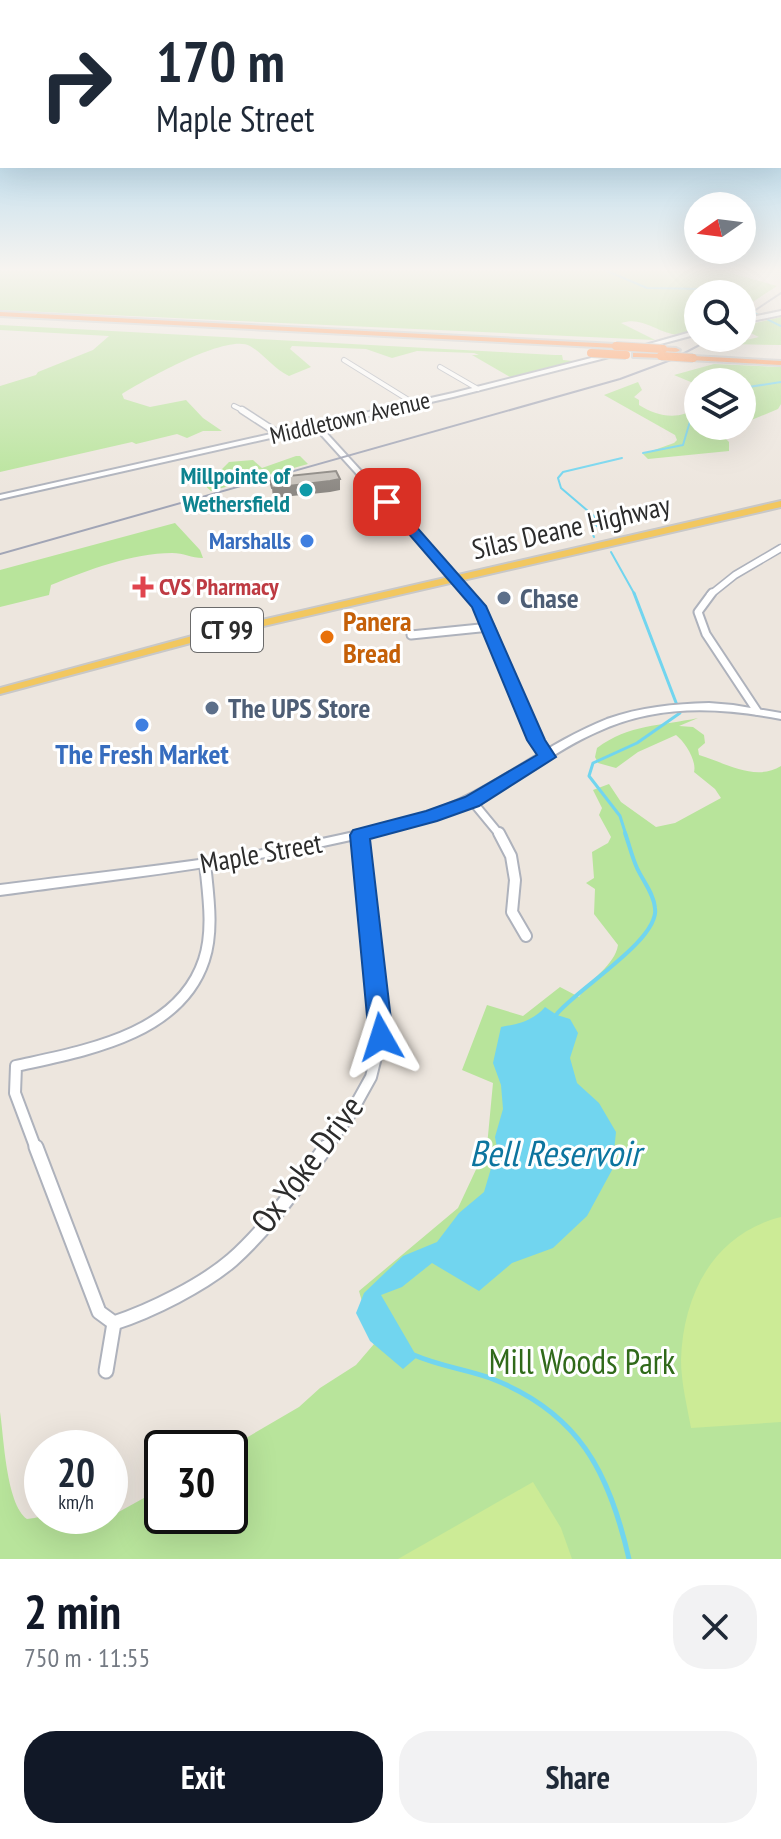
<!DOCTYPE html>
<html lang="en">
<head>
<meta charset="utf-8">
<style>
  body { margin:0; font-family:"PT Sans Narrow",sans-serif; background:#f2f2f3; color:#1f2937; height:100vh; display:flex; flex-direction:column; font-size:30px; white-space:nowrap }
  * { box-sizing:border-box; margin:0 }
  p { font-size:26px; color:#747a83 }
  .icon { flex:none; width:44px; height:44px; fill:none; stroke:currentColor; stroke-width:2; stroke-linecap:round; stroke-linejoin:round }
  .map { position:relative; height:1559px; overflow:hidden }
  .details { display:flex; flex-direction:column; background:#fff; flex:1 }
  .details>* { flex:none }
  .guide { position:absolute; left:0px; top:0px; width:782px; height:168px; box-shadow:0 8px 32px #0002; background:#fff; color:#1f2937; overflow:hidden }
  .needle { width:52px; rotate:256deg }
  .controls { position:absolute; left:684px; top:192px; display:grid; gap:16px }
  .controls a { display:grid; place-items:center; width:72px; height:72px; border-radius:50%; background:#fff; box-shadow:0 8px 32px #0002; font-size:40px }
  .speed { position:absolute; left:24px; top:1430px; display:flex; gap:16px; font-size:40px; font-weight:700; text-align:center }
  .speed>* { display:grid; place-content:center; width:104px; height:104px; border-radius:50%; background:#fff; box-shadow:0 8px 32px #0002; line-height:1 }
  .speed small { font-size:20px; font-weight:400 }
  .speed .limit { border:4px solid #111; border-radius:12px; background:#fff; color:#111 }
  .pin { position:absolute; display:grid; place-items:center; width:68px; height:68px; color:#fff; margin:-34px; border-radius:16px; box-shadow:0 4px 12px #0006 }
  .me { position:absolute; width:88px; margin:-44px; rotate:354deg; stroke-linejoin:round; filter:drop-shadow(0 0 6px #0008) }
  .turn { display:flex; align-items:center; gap:28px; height:168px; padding:0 24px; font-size:36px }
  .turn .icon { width:104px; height:104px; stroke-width:2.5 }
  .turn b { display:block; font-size:56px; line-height:68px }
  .round { display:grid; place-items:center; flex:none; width:84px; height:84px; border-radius:32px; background:#f2f2f3 }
  .headline { display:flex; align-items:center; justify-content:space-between; height:136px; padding:0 24px }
  h1 { font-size:48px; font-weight:600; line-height:60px; color:#111827 }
  .button { display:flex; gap:16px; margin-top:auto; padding:16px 24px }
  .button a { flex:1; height:92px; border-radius:32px; background:#111827; color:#fff; font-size:32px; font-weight:600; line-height:92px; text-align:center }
  .button a+a { background:#f2f2f3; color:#1f2937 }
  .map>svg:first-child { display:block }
</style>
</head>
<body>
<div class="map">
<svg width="781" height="1559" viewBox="0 0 781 1559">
  <rect width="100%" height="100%" fill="#ede6de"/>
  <g fill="#b8e49b">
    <path d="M0,271h724l53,15 -35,23v-15h-44v36c-8,2 -18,6 -26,4 -21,-5 -30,-17 -51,-11l34,17 -655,-30z"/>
    <path d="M781,317v28l-52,-1 30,-7 -17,-8v-3z"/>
    <path d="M0,325l555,30h7l1,5 10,1 -63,16 -38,-22h7l-5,-2 -57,-2 -25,7 -26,-9 -74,-3 -2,3 21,18 -22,9c-15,-7 -25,-22 -39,-30 -23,-13 -107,35 -128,48l2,5 26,8 36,-7 17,18 19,13h-19l-16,7 -10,-4 -41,10 -4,-2 -132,30v-86l36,-11 2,-3 55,-22 16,-14 -109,-6z"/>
    <path d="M714,364l67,3v37l-3,5 -36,15v-42h-44v3l-24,-10z"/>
    <path d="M638,382l4,8 -8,7 5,3v5c19,12 41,16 59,1v20h39l-17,7 9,9v9l-81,8 -5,-5 31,-11 3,-3 -2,-5 -71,-40z"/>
    <path d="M296,456h4l8,8 -97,27 -11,-10 19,-9 10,-10 24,-2 9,8z"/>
    <path d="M175,523l25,27 3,8c-12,0 -19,-5 -31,-5 -40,0 -84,17 -121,32l-2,10 -49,12v-37z"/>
    <path d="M698,718l-19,8 14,1 11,8 1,8 -7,6 1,6c27,8 56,27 82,11v793h-781v-147c4,25 6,92 27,107 24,-4 34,-6 58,6l30,-11 47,-26v28h68l-1,-68 70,-41 21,-19 36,-23 18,-21 -15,-53 99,-83 29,-62 6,-63 -31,-13 25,-65 36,11 37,-29 19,10c11,-18 36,-32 39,-52l-24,-31 1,-25 -9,-6 8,-5 -2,-26 16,-9 3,-6 -12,-22 3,-7 -9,-18 16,-6 12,18 35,25 19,-4 46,-25 -6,-9 -21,-17c3,-11 -9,-30 -18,-37l-38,17 -22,16 -18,-5 -3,-6 2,-9c32,-24 64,-22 101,-30z"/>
  </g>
  <g fill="#cceb96">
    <path d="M781,1217v205l-90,6c-4,-22 -10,-46 -10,-68 2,-66 33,-126 100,-143z"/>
    <path d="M533,1482l28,46 11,31h-174z"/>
  </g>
  <path fill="#71d5ef" d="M545,1007l12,8 13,4 8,14 -8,25 7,25 22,20 17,29 -4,38 -25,46 -34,32 -41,15 -33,28 -47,-28 -30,24 -21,8 36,62 -14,12 -33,-28 -14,-28 8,-20 24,-23 15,-14 34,-14 22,-29 25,-21 13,-44 -2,-11 8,-28 -2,-24 -8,-22 8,-36c17,-3 32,-6 44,-20z"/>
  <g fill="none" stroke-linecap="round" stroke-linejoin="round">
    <g stroke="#71d5ef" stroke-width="2">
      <path d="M607,271l40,17 56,1 3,2 -2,3"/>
      <path d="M742,307l39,19"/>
      <path d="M742,388l39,-6"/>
      <path d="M643,453l40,-8 8,-27 7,-9"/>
      <path d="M594,537l-4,-8 12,-6 -41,-35 -3,-10 5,-6 59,-14"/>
      <path d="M611,552l24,43"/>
    </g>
    <path stroke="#71d5ef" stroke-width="3" d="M626,835l-6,-19 -31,-40 4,-13 44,-20 43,-30 -46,-120"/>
    <path stroke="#71d5ef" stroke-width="4" d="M556,1015c19,-25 104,-75 99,-107 -1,-14 -12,-27 -18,-40 -5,-11 -8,-24 -12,-35"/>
    <path stroke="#71d5ef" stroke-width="5" d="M414,1355c25,11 51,14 76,23 89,34 119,94 139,181"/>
    <defs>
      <g id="minor-far4">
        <path d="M344,360l71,44"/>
        <path d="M440,367l38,22"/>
        <path d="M234,406l12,6"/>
      </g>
      <g id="minor-far3">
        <path d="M242,410l37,24"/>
        <path d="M710,595l25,-20 46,-27"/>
      </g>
      <g id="minor-far2">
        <path d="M712,593l-14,19 8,22 51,77"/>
        <path d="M411,635l79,-8"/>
        <path d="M472,801l28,34"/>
      </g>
      <g id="minor-far1">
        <path d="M499,833l12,23 4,24 -3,32 14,24"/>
        <path d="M36,1149l-21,-56 1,-27c67,-15 163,-30 188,-106 10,-30 4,-66 1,-97"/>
        <path d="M325,1149l26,-36 20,-36 10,-40 -22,-202"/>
      </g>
      <g id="minor">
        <path d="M36,1147l63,165 15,11c37,-12 89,-38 118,-63 37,-33 65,-74 94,-113"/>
        <path d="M106,1371l8,-48"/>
      </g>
      <g id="tertiary">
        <path d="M781,311v4l-39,8v-4z"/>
        <path d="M698,330v4l-60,16 -3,-2z"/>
        <path d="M611,353l3,2 -1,1 -160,41 -132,30 155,170 18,30 47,113 11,17 -5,3 -3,-1 -13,-19 -45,-113 -17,-29 -154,-170 -315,71v-4l453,-102z"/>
      </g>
      <path id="secondary" d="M709,703l24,2 48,8v6c-62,-12 -125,-15 -184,13 -30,13 -56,32 -84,49 -30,18 -61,33 -94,42 -137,38 -279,53 -419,72v-10c140,-18 283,-30 419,-70 69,-20 122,-70 188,-96 33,-12 67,-15 102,-16z"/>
      <path id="primary" d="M781,501v6l-583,134 -198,53v-6l196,-53z"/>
      <g id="motorway">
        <path d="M0,312l616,32 4,2 -4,2 -616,-32z"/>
        <path d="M660,347l16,1 4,2c-4,4 -14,2 -20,1z"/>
        <path d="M633,353l28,1 4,2 -4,2 -25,-1h-3z"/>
        <path d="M693,356l88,5v4l-91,-5 -1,-2z"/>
      </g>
    </defs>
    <use href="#minor-far4" stroke="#aeb2bc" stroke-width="6"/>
    <use href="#minor-far3" stroke="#aeb2bc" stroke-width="9"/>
    <use href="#minor-far2" stroke="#aeb2bc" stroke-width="11"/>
    <use href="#minor-far1" stroke="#aeb2bc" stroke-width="14"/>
    <use href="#minor" stroke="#aeb2bc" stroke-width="17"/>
    <use href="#tertiary" stroke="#aeb2bc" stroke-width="4"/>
    <use href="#secondary" stroke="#aeb2bc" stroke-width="4"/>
    <use href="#primary" stroke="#c8c8c8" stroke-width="4"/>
    <use href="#motorway" stroke="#c8c8c8" stroke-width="4"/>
    <use href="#minor-far4" stroke="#fff" stroke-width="4"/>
    <use href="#minor-far3" stroke="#fff" stroke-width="6"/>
    <use href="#minor-far2" stroke="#fff" stroke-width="7"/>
    <use href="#minor-far1" stroke="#fff" stroke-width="10"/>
    <use href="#minor" stroke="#fff" stroke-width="13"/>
    <use href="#tertiary" fill="#fff" fill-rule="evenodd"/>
    <use href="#secondary" fill="#fff" fill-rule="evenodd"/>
    <use href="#primary" fill="#f2c75f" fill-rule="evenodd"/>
    <use href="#motorway" fill="#ff9658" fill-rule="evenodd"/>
    <g stroke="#a1a5b6" stroke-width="2">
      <path d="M742,319l39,-26"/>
      <path d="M0,554l620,-175 51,-19 42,-22"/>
    </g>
    <defs>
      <g id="motorway-bridge">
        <path d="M616,346l47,3"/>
        <path d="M591,353l35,2"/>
        <path d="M661,356l32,2"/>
      </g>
    </defs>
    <use href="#motorway-bridge" stroke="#c8c8c8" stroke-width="10" stroke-linecap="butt"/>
    <use href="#motorway-bridge" stroke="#ff9658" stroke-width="8"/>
  </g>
  <path fill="#8d8984" d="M340,479v11l-10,2 -57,6 -1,-10z"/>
  <path fill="#c9c4bd" stroke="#8d8984" stroke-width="2" d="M336,471l4,8 -10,2 -58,7 -3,-10z"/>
  <linearGradient id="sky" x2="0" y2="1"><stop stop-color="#78c1eb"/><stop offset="0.55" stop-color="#f7f4f0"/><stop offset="1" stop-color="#f7f4f0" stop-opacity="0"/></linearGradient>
  <rect width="781" height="490" fill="url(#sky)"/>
  <path fill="#1a73e8" stroke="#114b97" stroke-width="2" d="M383,499h9l94,107 59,134 11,17 -77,49 -42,15 -67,18 23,198 -4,7 -8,3 -8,-3 -4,-7 -19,-202 3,-5 73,-19 39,-14 72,-42 -10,-15 -55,-133 -89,-103z"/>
  <circle fill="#0f9aa8" stroke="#fff" stroke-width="3" cx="306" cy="490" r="8"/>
  <g fill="#3f7fe0" stroke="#fff" stroke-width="3">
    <circle cx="307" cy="541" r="8"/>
    <circle cx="142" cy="725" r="8"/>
  </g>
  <path fill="#e0444e" stroke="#fff" stroke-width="3" d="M139 575h8v8h8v8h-8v8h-8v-8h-8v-8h8z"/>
  <g fill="#5c6f8a" stroke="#fff" stroke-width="3">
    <circle cx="504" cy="598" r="8"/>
    <circle cx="212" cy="708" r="8"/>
  </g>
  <circle fill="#e8710a" stroke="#fff" stroke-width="3" cx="327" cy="637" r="8"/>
  <g text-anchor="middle" stroke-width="6" stroke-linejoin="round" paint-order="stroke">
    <g font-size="24" fill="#2c2c2c" stroke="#fff">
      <text transform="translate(350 418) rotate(-13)" y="8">Middletown Avenue</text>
    </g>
    <g font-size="24" font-weight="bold" fill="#0d838f" stroke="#fff" text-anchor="end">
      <text x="290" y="484">Millpointe of<tspan x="290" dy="28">Wethersfield</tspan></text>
    </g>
    <g font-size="24" font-weight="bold" fill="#366cbe" stroke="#fff" text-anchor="end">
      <text x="291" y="549">Marshalls</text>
    </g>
    <g font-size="24" font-weight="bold" fill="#be3a42" stroke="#fff" text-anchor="start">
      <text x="159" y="595">CVS Pharmacy</text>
    </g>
    <rect fill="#fff" stroke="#6b6b6b" stroke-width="2" x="191" y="608" width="72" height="44" rx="6"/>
    <g font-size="26" font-weight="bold" fill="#2c2c2c">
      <text x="227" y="639">CT 99</text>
    </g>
    <g font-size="28" fill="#2c2c2c" stroke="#fff">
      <text transform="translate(571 527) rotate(-13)" y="10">Silas Deane Highway</text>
      <text transform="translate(261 853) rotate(-10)" y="10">Maple Street</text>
    </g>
    <g font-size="28" font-weight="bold" fill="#4e5e75" stroke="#fff" text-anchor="start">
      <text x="520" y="608">Chase</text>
      <text x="228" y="718">The UPS Store</text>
    </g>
    <g font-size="28" font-weight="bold" fill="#c56008" stroke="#fff" text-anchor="start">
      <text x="343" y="631">Panera<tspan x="343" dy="32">Bread</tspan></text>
    </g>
    <g font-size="28" font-weight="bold" fill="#366cbe" stroke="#fff">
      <text x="142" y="764">The Fresh Market</text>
    </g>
    <g font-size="34" fill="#2c2c2c" stroke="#fff">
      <text transform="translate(307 1164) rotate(-53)" y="12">Ox Yoke Drive</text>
    </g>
    <g font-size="34" fill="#306a1a" stroke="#fff">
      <text x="582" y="1374">Mill Woods Park</text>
    </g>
    <g font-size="36" font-style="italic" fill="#0d759f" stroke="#fff">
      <text x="555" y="1166">Bell Reservoir</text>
    </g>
  </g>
</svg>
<div class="controls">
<a><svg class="needle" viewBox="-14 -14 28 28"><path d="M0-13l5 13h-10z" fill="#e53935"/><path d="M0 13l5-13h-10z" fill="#747a83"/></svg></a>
<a><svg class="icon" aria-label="search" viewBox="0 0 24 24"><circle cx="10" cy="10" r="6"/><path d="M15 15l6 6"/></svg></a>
<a><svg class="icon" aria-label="layers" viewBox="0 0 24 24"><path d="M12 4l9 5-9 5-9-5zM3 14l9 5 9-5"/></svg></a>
</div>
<div class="speed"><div>20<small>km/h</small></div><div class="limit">30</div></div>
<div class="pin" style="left:387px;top:502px;background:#d93025"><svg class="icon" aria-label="arrive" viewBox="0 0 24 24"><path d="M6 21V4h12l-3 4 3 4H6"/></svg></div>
<svg class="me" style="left:381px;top:1037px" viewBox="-20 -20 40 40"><path d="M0-17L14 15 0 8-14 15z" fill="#1a73e8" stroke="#fff" stroke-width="4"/></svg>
<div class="guide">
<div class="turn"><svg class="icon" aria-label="right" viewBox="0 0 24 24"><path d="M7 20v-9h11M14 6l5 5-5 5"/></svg><div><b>170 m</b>Maple Street</div></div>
</div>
</div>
<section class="details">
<div class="headline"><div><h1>2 min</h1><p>750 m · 11:55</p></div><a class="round"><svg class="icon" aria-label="close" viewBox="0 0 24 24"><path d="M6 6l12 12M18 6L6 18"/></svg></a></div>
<div class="button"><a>Exit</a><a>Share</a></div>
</section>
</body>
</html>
